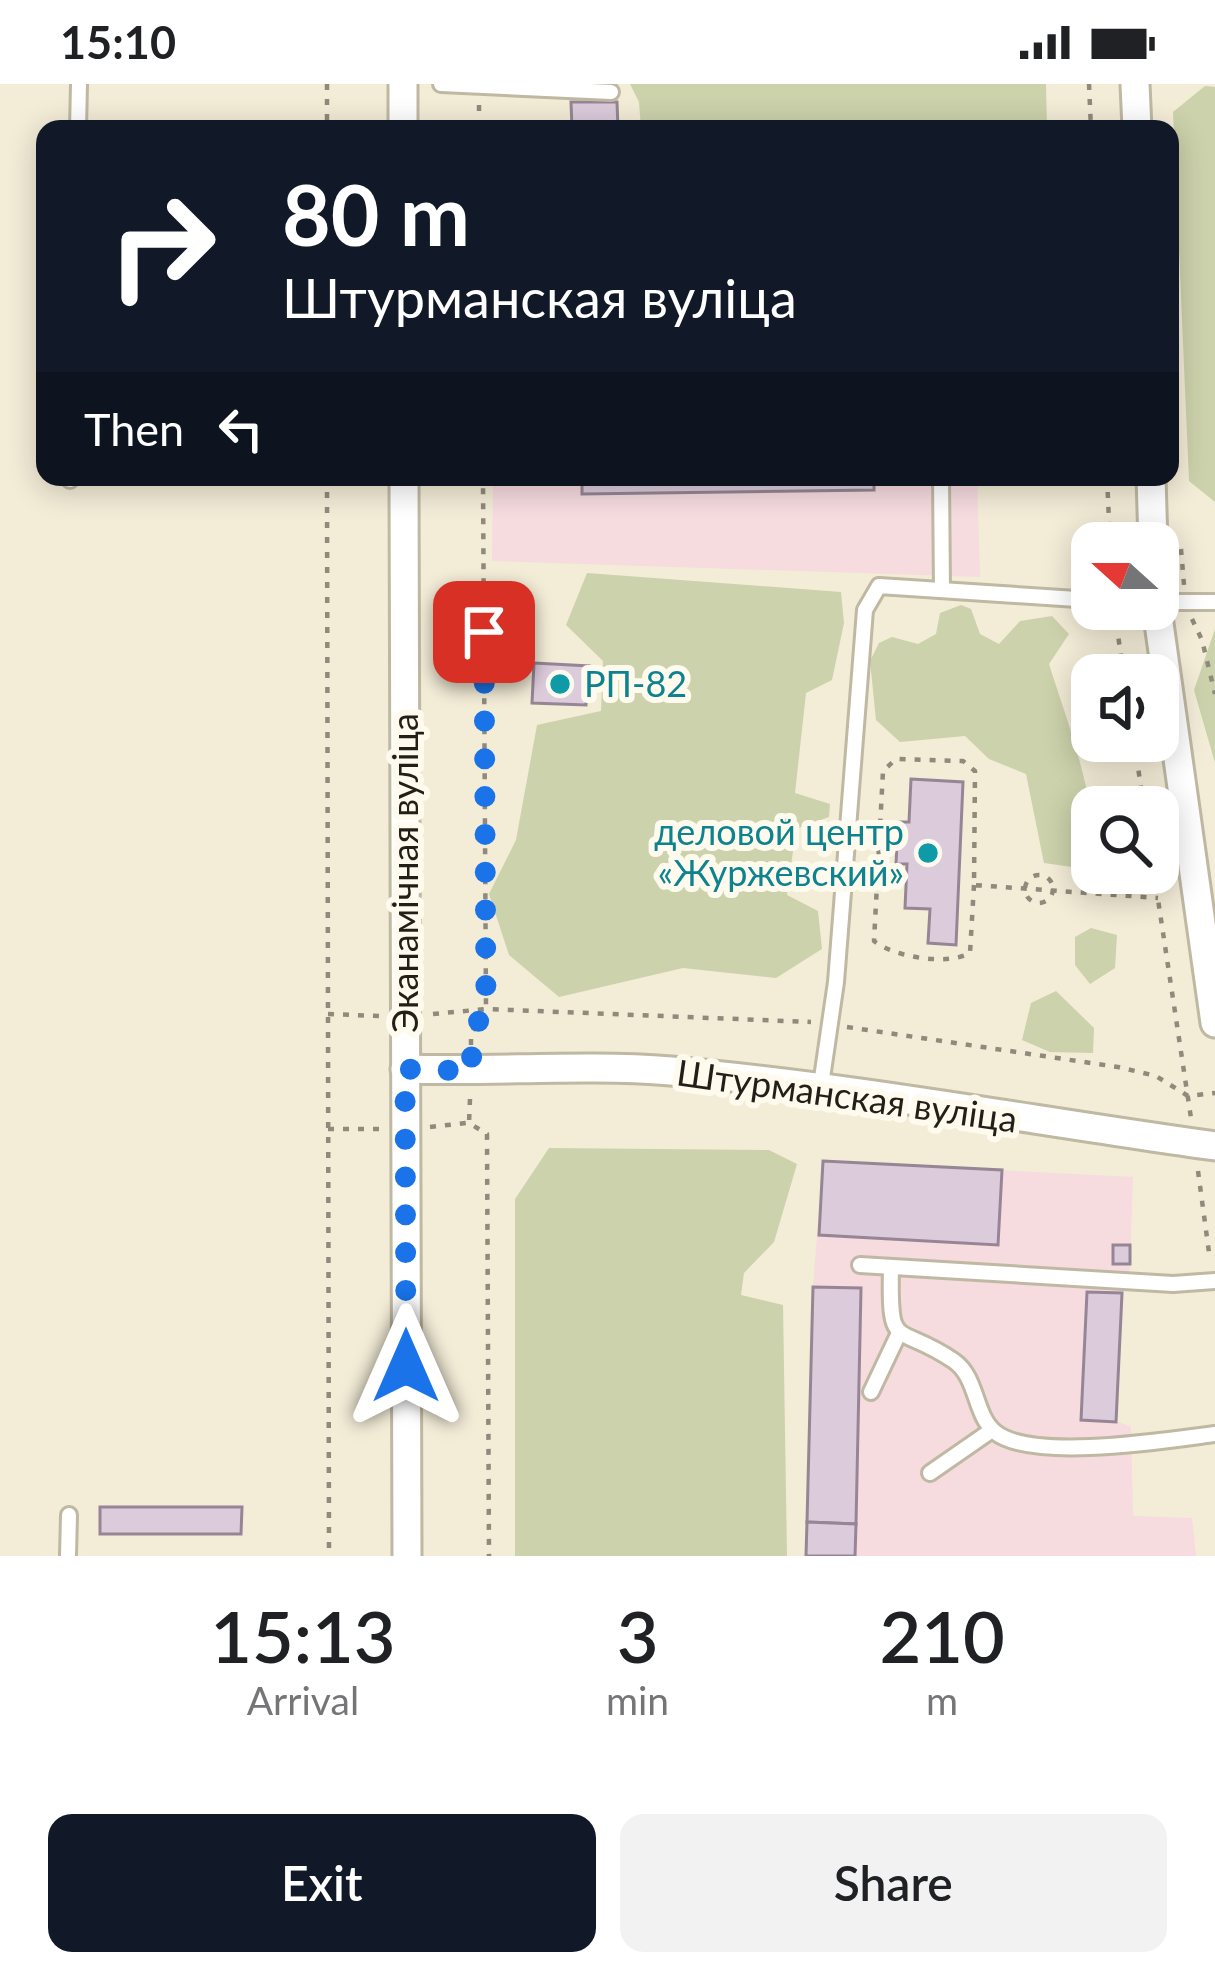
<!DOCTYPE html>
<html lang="en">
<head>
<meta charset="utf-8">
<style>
  body { margin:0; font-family:Lato,sans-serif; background:#f2f2f2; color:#202124; height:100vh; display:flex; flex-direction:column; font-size:45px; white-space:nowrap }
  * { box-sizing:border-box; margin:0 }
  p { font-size:39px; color:#757577 }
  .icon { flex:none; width:66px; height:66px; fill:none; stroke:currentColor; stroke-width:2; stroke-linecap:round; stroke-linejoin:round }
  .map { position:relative; height:1472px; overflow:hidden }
  .side { display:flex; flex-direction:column; background:#fff; flex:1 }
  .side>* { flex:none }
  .top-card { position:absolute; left:36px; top:36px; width:1143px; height:366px; border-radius:24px; box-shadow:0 6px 30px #0003; background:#111827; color:#fff; overflow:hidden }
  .needle { width:78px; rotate:291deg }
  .fabs { position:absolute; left:1071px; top:438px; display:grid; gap:24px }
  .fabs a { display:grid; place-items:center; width:108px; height:108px; border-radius:24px; background:#fff; box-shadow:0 6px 30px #0003; font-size:60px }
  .pin { position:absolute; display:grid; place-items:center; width:102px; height:102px; color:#fff; margin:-51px; border-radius:24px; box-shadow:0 6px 18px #0006 }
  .me { position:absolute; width:132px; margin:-66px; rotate:0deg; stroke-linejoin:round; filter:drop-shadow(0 0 9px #0008) }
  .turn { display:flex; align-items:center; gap:42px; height:252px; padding:0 48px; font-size:54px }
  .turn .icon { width:156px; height:156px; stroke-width:2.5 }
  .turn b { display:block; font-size:84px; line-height:102px }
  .then { display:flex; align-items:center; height:114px; padding:0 48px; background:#0003; gap:24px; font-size:45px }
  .eta { display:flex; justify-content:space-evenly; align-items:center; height:204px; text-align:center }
  .eta b { font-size:72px; font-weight:600; line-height:84px }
  .button { display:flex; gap:24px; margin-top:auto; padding:24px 48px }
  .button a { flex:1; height:138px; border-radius:24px; background:#111827; color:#fff; font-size:48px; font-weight:600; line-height:138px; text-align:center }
  .button a+a { background:#f2f2f2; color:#202124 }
  .status { display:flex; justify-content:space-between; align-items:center; height:84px; padding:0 60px; background:#fff; direction:ltr }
  .status svg { height:33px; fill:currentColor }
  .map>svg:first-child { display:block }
</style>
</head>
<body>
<div class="status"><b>15:10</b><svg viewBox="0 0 49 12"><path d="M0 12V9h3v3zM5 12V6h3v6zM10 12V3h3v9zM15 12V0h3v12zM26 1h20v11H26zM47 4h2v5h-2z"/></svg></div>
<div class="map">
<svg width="1215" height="1472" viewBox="0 0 1215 1472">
  <rect width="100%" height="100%" fill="#f3ecd7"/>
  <g fill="#f6dbdf">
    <path d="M493,393h484l3,100 -488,-16z"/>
    <path d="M823,1077l310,16 -3,87 -2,24 -6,5 -6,128 15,6 2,89 59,2 4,38h-390l7,-269z"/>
  </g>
  <g fill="#ccd2ab">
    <path d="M630,0h416l1,45h-406l-2,-27z"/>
    <path d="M1205,2l10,1v415l-26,-21 -16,-369z"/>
    <path d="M587,489l254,19 3,31 -12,57 -26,13 -11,100 35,11 -1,13 -33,12 -9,66 31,16 4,38 -46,29 -93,-10 -124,29 -50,-42 -20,-61 27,-54 21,-115 64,-14 2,-50 -37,-36z"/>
    <path d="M961,521l10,4 9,25 19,10 21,-23 32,-5 17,18 -20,30c13,43 62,169 37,205l-42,-6 -18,-89 -37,-15 -24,-23 -65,6 -24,-22 -6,-59 9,-18 13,-6 26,7 18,-10 4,-21z"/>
    <path d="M1215,545v134l-21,-73z"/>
    <path d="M1091,844l26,7 -2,33 -25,16 -15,-19v-28z"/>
    <path d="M1056,907l38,37 -1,25 -43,-1 -28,-12 9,-37z"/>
    <path d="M549,1064l220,2 28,14 -23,78 -30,31 -3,22 42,10 4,251h-272v-357z"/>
  </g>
  <g fill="#dccbdb" stroke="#968695" stroke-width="3">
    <path d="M571,18h46l1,27h-46z"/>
    <path d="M582,393h292v13l-292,4z"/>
    <path d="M534,579l55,3 -3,39 -54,-2z"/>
    <path d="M911,695l52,3 -7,163 -28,-2 2,-34 -25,-1 2,-44h-11l2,-42h11z"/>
    <path d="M823,1077l179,9 -4,75 -179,-10z"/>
    <rect x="1113" y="1161" width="17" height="19"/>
    <path d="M813,1203l48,1 -5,236 -49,-2z"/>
    <path d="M1087,1208l35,1 -6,129 -35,-2z"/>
    <path d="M100,1423h142l-1,27h-141z"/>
    <path d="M807,1438l49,2 -1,32h-49z"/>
  </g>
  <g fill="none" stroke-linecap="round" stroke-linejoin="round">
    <defs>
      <g id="lane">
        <path d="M441,0l170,8"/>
        <path d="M78,45l1,-45"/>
        <path d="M941,393l1,113"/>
        <path d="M70,396v-3"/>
        <path d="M1158,518h57"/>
        <path d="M821,1001l15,-103 29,-372 14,-24 213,14"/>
        <path d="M860,1181l313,19 42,-3"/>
        <path d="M891,1183c-2,88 5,54 63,94 24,17 20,54 41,71 36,30 174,8 220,2"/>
        <path d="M871,1308l28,-59"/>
        <path d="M930,1389l62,-43"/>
        <path d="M68,1472l1,-41"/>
      </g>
      <g id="street">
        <path d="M403,0v45"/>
        <path d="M1135,0l2,45"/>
        <path d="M404,393l3,1079"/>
        <path d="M1151,393l2,66"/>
        <path d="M1157,525l58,414"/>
        <path d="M405,985c88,3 178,-5 266,2 183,16 363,50 544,75"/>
      </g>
    </defs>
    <use href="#lane" stroke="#bfb8a3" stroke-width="20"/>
    <use href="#street" stroke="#bfb8a3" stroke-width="33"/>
    <g stroke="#8f8a7c" stroke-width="4.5" stroke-dasharray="6 9" stroke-linecap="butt">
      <path d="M327,0v45"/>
      <path d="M1089,0l2,45"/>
      <path d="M479,21v24"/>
      <path d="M1170,297l6,85"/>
      <path d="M327,393l2,1079"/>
      <path d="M1107,393l3,66"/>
      <path d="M1181,465l3,36"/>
      <path d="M1114,525l10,66"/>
      <path d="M1192,535l10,21 13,54"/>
      <path d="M1134,657l10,66"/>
      <path d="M1154,789l37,245"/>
      <circle cx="1039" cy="805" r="14"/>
      <path d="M974,801l-4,68c-23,13 -76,4 -96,-12l9,-170 13,-12 67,2 12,10 -1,114 184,13"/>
      <path d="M328,930l52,2"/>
      <path d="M433,930l53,-5 325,13"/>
      <path d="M847,943l271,40 38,9 32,20 27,-3"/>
      <path d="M471,961v-11l15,-25 -3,-532"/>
      <path d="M470,1015l-1,24 18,11 2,422"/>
      <path d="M430,1043l36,-4"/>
      <path d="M328,1045h54"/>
      <path d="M1198,1087l12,89"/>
    </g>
    <use href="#lane" stroke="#fff" stroke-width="14"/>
    <use href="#street" stroke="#fff" stroke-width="27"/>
  </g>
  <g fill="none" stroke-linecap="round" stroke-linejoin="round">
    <path stroke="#1a73e8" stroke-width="21" stroke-dasharray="0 37.8" d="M406,1282l-1,-297 67,2 -1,-37 15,-25 -2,-377"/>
  </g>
  <g fill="#0f9aa8" stroke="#fefaed" stroke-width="4.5">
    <circle cx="560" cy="600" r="12"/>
    <circle cx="928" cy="769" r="12"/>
  </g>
  <g text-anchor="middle" stroke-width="12" stroke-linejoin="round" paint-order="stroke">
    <g font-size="36" fill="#0d838f" stroke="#fefaed" text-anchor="start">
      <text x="584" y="613">РП-82</text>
      <text x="904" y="761" text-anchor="end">деловой центр<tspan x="904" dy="41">«Журжевский»</tspan></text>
    </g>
    <g font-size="36" fill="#211f17" stroke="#fefaed">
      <text transform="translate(405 789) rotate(-90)" y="13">Эканамічная вуліца</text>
      <text transform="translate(847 1012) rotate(8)" y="13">Штурманская вуліца</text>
    </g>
  </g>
</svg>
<div class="fabs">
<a><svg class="needle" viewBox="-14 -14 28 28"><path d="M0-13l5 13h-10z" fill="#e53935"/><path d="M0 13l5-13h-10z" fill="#757577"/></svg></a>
<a><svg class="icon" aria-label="sound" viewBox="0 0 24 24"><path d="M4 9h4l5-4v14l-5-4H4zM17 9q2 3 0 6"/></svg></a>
<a><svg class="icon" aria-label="search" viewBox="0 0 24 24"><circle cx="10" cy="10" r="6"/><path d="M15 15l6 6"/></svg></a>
</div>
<div class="pin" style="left:484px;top:548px;background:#d93025"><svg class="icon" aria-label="arrive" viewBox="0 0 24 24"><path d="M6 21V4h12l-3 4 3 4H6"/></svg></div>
<svg class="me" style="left:406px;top:1282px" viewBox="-20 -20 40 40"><path d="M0-17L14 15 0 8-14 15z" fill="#1a73e8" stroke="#fff" stroke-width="4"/></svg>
<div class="top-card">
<div class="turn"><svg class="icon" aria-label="right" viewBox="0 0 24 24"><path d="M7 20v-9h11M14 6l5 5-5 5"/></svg><div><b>80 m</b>Штурманская вуліца</div></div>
<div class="then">Then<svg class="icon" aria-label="left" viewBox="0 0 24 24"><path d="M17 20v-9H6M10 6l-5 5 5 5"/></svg></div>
</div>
</div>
<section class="side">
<div class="eta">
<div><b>15:13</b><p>Arrival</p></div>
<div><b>3</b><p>min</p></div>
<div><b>210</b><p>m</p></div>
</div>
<div class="button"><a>Exit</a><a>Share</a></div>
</section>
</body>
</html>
